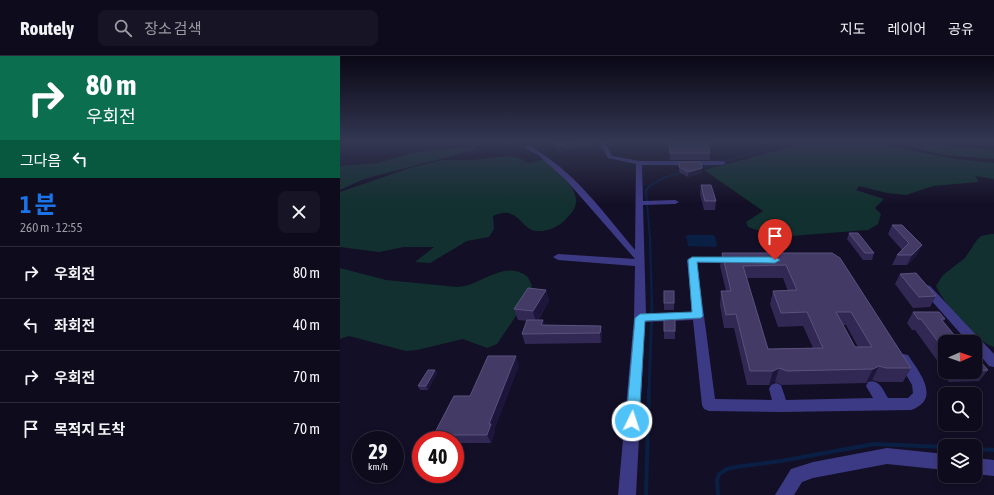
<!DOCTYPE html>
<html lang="ko">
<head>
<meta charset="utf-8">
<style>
  body { margin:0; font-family:"Asap Condensed","Noto Sans KR",sans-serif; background:#171425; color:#f1f3f6; height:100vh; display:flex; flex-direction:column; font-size:15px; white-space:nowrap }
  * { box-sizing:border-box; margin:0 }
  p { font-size:13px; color:#9b9ba3 }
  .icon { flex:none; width:22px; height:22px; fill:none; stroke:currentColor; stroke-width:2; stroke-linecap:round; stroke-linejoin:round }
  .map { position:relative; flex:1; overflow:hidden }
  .side { display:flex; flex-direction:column; background:#0e0b1c; width:340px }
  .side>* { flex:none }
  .hud { background:#0b6e4f; color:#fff; overflow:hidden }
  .needle { width:26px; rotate:88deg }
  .buttons { position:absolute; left:598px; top:279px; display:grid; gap:8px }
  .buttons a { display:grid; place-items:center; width:44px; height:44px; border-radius:8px; background:#0e0b1c; box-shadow:0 2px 6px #0003,0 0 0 1px #2e2b3b; font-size:20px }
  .speed { position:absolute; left:12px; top:375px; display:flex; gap:8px; font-size:20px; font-weight:700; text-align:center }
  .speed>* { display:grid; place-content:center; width:52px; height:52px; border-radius:50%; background:#0e0b1c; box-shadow:0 2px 6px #0003,0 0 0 1px #2e2b3b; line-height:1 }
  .speed small { font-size:10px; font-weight:400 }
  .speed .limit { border:6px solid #d22; background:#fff; color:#111 }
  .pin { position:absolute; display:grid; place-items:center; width:34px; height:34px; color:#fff; margin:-41px -17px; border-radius:50% 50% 50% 0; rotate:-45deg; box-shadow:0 0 4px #0007 }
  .pin .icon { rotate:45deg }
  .me { position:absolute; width:44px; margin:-22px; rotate:4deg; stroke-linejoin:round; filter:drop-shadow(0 0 3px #0008) }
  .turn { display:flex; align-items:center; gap:14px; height:84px; padding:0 20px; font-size:18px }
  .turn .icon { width:52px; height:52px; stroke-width:2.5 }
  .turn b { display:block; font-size:28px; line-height:34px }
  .then { display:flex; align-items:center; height:38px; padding:0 20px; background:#0003; gap:8px; font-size:15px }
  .round { display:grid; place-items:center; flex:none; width:42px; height:42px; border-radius:8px; background:#171425 }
  .overview { display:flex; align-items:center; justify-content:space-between; height:68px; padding:0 20px }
  h1 { font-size:24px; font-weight:700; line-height:30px; color:#1a73e8 }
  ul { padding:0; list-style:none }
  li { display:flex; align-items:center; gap:12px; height:52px; padding:0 20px; border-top:1px solid #2e2b3b }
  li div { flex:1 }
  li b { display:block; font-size:15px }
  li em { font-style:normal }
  header { display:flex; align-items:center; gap:24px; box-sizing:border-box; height:56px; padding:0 20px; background:#0e0b1c; border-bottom:1px solid #2e2b3b }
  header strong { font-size:19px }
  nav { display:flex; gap:22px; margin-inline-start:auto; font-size:14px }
  .search { width:280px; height:36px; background:#171425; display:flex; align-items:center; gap:10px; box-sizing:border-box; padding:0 14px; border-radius:8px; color:#9b9ba3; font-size:15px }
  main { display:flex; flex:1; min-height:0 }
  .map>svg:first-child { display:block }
</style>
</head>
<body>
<header>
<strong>Routely</strong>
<div class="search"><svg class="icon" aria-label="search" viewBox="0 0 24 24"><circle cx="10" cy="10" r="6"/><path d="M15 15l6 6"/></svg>장소 검색</div>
<nav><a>지도</a><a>레이어</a><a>공유</a></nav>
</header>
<main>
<section class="side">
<div class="hud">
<div class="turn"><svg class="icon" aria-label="right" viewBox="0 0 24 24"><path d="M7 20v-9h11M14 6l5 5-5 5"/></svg><div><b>80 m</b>우회전</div></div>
<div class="then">그다음<svg class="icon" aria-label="left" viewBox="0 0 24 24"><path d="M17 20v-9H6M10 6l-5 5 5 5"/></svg></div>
</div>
<div class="overview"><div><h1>1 분</h1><p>260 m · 12:55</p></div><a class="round"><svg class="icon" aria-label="close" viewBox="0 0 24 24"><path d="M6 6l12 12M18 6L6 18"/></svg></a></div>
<ul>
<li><svg class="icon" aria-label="right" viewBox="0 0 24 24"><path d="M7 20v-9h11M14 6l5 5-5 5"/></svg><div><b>우회전</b></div><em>80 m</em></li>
<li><svg class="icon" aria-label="left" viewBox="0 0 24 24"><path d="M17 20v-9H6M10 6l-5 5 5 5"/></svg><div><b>좌회전</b></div><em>40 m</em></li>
<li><svg class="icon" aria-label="right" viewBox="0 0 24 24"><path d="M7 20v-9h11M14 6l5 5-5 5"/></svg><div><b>우회전</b></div><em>70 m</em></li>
<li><svg class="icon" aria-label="arrive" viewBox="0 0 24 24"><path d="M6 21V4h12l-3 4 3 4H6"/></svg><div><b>목적지 도착</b></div><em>70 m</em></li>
</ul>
</section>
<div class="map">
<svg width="654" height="439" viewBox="0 0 654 439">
  <rect width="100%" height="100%" fill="#130f26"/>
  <g fill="#12302f">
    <path d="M471,86h57l88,17 38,4v16l-19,-3 4,6 -46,4 -27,9 -19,-2 -28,-7 -3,4 28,9 -9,9 6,6 -3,10 -10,6 -90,7 -30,-10 -2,-5 17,-11 -59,-41z"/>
    <path d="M558,87l91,6 5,2v8l-50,-4 -46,-11z"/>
    <path d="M132,91l6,2 -114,30 -24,11v-24l38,-3 31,-9 24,-4z"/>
    <path d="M167,100l10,1 11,6 17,-4c11,10 33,28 31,44 -1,7 -7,13 -12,18 -8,8 -27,15 -37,6 -12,-11 -16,-19 -34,-11l1,13 -5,8 -22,4 -37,22 -15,-1 19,-15h-30l-25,5 -39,-5v-55l70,-24 32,-8h32z"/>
    <path d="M651,178h3v113c-21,-7 -48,-40 -58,-61l7,-11 22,-17 12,-18 4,-4z"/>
    <path d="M0,212l46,12 71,7c23,0 47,-29 71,-10l4,9 -4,12 -31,46 -10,4 -24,-9 -46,11 -11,1 -57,-15 -9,3z"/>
  </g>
  <path fill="#0a1f44" d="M348,179h25l2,1 2,10 -2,1 -27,-1 -2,-10z"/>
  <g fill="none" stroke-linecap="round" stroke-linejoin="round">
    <g stroke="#0a1f44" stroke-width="1.5">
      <path d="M381,106l73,-20"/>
      <path d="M360,112l13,-4"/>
      <path d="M310,130l13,-8 21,-6"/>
    </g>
    <path stroke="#0a1f44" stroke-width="2" d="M310,183l-4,-49 5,-5"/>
    <path stroke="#0a1f44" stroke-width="2.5" d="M310,182l2,69"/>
    <path stroke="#0a1f44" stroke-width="3" d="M309,335l3,-85"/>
    <g stroke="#0a1f44" stroke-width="4">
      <path d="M635,393l19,1"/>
      <path d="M306,439l3,-105"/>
      <path d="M378,439l-1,-15 2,-6 8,-5 9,-2 45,-6 93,-17 71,3"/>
    </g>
    <g fill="#3d3a85" fill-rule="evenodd">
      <path d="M259,86h6l7,14 27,5h84l3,2 -3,2h-81l1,36 32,-1 4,2 -4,2 -32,1 3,109 46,-2 -5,-52 2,-2 45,-1 5,3 -5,3h-37l18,136 57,1 -3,-11 2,-4 5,-2 5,2 5,15 87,-2 -7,-12 2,-4c11,-4 15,8 20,16h20l5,-5 -1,-8 -15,-26 1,-4 5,-1 5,1c11,17 34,44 3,55l-130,2 -72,-1 -5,-2 -2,-4 -9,-85 -48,2 -9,173h-18l16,-177 1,-52 -77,-6 -5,-3 5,-3 77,5 -69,-79 -28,-25 -14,-8 5,-1c44,23 74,66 106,104l1,-86 -28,-6z"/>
      <path d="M586,229l4,1 64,68v13l-5,-1 -14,-17v-7h-7l-46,-52 -1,-2z"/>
      <path d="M547,392l58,6v16l-58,-6 -74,14 -11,4 -8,13h-19l16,-26 22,-7z"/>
      <path d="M635,402l19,2v16l-19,-2z"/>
    </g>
  </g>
  <g fill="#312854" fill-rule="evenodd">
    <path d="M216,86h34l1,5 -28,2 1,3h-7z"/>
    <path d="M329,87l41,10v7h-40z"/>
    <path d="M339,106l23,6v5l-14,4 -9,-5z"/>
    <path d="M361,129l15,16 -1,9h-11l-4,-16z"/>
    <path d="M552,169l30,20 -5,10 -10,10h-15l5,-10 5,-5 -14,-16z"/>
    <path d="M509,177l25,20 -2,7h-9l-16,-21z"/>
    <path d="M382,197h110l79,115 -8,14h-24l-7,-2 -6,3 -84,2 -7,-3 -6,3h-22l-13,-57h-10l-4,-23 1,-14h5l-6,-25zM407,222h36l5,13h-15l-3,13 8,23 25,-1 10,22 -45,1zM503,269h3l12,22h-3z"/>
    <path d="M560,218l36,22 -6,11 -17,1 -18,-24z"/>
    <path d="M206,234l3,11 -11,19h5l1,5 57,1 1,10 -1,7 -76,1 -3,-10 5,-13 -9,-1 -4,-11z"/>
    <rect x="324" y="235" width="10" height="19"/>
    <path d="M573,256l32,7 -2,2 2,21v30h30v-12l13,10 -9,11 -30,1 -7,-10 2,-2 -29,-40h-3l-5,-7z"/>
    <path d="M324,260l11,15v8h-11z"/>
    <path d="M179,309l-25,65 1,2 -4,11h-34l-2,4v-7h-24l39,-44z"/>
    <path d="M95,314l2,3 -9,17h-8l-2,-4z"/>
  </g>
  <g fill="#1d163a">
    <path d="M222,87l2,9h-7l-1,-6z"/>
    <path d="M362,112v5l-14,4v-5z"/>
    <path d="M582,189l-5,10 -10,10 5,-10z"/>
    <path d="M206,234l3,11 -13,21 -3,-11z"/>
    <path d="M203,264l2,9 -4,-4z"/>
    <path d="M261,270l1,10 -1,7 -1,-10z"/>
    <path d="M176,300l3,9 -25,65 1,2 -4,11 -4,-8 2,-11z"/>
    <path d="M539,310l-7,14 -6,3 7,-14z"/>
    <path d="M439,312l-4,14 -6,3 4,-14z"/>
    <path d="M95,314l2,3 -9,17 -2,-4z"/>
    <path d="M111,379l4,5h-6z"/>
    <path d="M115,384l2,3 -2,4z"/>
  </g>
  <g fill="#433a66" stroke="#5a527e" fill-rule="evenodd">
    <path d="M216,86h18l-12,1 1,3h-7z"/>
    <path d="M368,86l2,11h-40l-1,-10z"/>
    <path d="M339,106h22l1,6 -14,4 -9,-5z"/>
    <path d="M361,129h10l5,16h-11z"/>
    <path d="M552,169h10l20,20 -10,10h-15l12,-12z"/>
    <path d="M509,177h9l16,20h-9z"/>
    <path d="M382,197h110l8,5 71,110h-25l-7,-2 -6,3 -86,2 -8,-3 -6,3h-23l-14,-57 -10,1 -5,-24h10zM446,209l11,25 -24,1 8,22 26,-1 16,36 -55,1 -25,-83zM496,256h15l21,35h-17z"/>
    <path d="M576,217l20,23 -17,1 -19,-23z"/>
    <path d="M188,232l18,2 -13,21 -19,-2z"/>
    <rect x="324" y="235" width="10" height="12"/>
    <path d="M573,256h26l6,7h-4l19,23h-15v9l-24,-32h-3z"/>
    <rect x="324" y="260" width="11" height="15"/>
    <path d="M187,264h16l-2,5 60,1 -1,7 -78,1z"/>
    <path d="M148,300h28l-27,68h2l-4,11h-36l-2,5h-18l23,-44h16z"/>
    <path d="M635,304l1,1h4l8,9 -13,1z"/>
    <path d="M88,314h7l-9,16h-8z"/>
  </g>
  <linearGradient id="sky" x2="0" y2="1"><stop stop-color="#0a0815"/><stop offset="0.58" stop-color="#333752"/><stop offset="1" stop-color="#333752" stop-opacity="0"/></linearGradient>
  <rect width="654" height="148" fill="url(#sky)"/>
  <path fill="#4fc3f7" stroke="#337fa1" d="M352,201h83l5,3 -5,3 -78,-1 6,54 -2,2 -56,3 -6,100 -2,5 -5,1 -4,-1 -2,-5 9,-103 5,-4 52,-2 -4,-52z"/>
</svg>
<div class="buttons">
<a><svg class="needle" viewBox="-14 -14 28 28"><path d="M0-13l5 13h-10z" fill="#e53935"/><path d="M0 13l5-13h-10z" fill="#9b9ba3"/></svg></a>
<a><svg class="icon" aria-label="search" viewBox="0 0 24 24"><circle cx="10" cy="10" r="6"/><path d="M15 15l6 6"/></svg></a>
<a><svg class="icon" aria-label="layers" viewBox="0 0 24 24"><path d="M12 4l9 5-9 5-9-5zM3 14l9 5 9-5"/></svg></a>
</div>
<div class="speed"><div>29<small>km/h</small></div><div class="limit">40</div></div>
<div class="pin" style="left:435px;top:204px;background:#d93025"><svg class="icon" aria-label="arrive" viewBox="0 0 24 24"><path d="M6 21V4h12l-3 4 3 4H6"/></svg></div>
<svg class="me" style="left:292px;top:365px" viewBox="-20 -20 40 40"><circle r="17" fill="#4fc3f7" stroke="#fff" stroke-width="3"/><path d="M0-11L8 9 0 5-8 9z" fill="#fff"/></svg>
</div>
</main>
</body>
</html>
